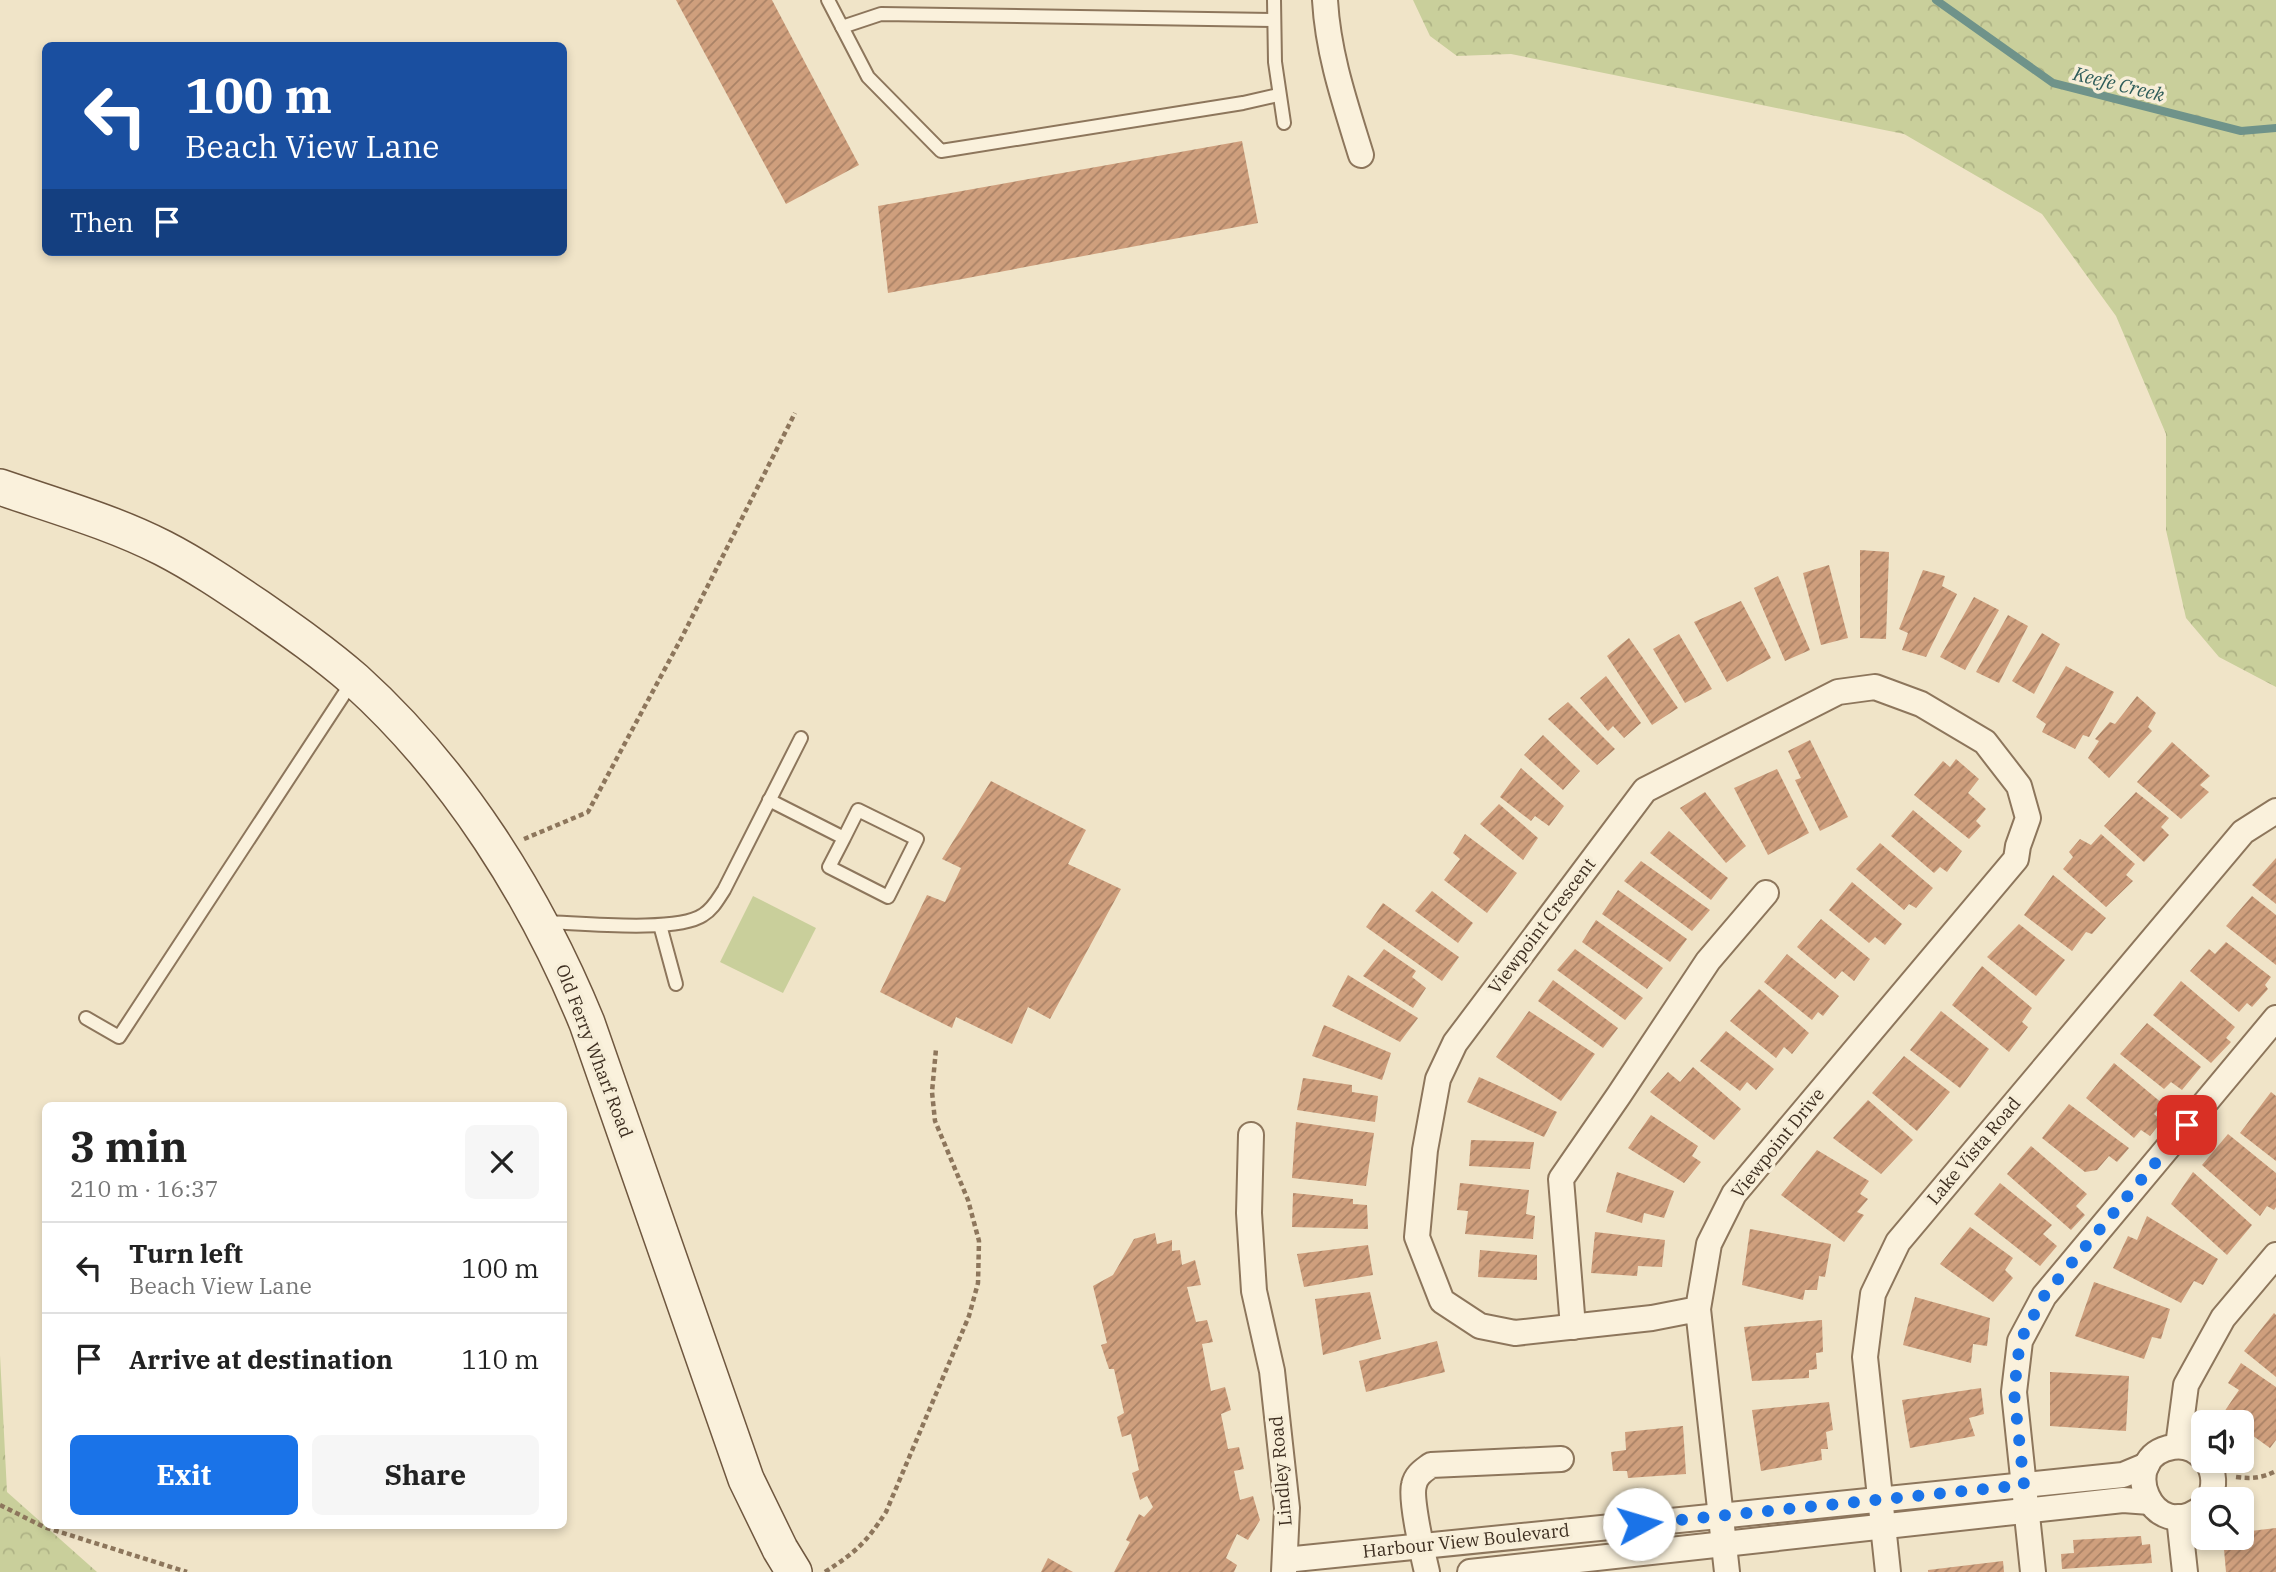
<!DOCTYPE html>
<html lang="en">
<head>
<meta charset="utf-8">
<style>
  body { margin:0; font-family:"IBM Plex Serif",serif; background:#f6f6f6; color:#222; height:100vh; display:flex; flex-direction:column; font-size:26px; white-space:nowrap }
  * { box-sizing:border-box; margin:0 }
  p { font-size:23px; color:#767676 }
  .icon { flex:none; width:38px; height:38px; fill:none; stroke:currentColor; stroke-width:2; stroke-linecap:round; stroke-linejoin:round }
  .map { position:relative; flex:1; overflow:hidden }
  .side { position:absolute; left:42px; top:1102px; width:525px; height:427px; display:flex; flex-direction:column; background:#fff; border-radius:10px; box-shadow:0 4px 10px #0003 }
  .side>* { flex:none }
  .hud { position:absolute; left:42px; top:42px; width:525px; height:214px; border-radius:10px; box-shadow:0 4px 10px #0003; background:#1a4fa0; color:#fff; overflow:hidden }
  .buttons { position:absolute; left:2191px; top:1410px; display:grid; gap:14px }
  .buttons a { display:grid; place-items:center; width:63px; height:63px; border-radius:10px; background:#fff; box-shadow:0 4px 10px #0003; font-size:35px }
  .pin { position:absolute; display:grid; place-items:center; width:60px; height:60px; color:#fff; margin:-30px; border-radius:14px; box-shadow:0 4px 10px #0006 }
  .me { position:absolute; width:77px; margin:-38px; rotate:84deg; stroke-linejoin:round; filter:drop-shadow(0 0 5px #0008) }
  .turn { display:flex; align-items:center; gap:24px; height:147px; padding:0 28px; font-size:32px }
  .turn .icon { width:91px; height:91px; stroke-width:2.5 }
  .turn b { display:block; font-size:49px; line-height:60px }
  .then { display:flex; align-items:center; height:66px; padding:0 28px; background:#0003; gap:14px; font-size:26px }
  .round { display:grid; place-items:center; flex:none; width:74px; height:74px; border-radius:10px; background:#f6f6f6 }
  .head { display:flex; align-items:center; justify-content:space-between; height:119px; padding:0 28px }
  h1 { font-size:42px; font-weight:800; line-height:52px }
  .action { display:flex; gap:14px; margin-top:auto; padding:14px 28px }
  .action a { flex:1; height:80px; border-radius:10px; background:#1a73e8; color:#fff; font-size:28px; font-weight:800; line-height:80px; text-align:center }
  .action a+a { background:#f6f6f6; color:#222 }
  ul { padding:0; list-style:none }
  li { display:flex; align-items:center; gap:21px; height:91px; padding:0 28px; border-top:2px solid #e0e0e0 }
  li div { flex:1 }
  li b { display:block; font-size:26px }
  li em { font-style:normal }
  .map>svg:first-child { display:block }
</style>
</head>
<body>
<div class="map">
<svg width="2276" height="1572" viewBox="0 0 2276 1572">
  <defs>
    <pattern id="forest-crowns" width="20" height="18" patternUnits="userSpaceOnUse" patternTransform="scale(1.75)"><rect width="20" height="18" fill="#c9cf9b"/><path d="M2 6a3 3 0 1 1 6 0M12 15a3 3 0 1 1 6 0" fill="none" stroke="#aeb285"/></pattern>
    <pattern id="building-hatch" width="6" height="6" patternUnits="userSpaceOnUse" patternTransform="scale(1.75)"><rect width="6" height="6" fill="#cf9f7d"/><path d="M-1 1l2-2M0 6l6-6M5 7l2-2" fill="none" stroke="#a98266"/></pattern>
  </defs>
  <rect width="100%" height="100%" fill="#f0e4c8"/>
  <path fill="#c9cf9b" d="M753,896l63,32 -33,65 -63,-31z"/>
  <g fill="url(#forest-crowns)">
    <path d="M1413,0h863v687l-57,-30 -33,-39 -20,-88v-96l-50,-118 -74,-102 -138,-80 -393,-80 -54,2 -27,-20z"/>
    <path d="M0,1355l7,137 90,80h-97z"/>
  </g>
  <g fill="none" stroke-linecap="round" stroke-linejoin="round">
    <path stroke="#6f938a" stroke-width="8" d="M1936,0l117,83 188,48 35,-3"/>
  </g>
  <g fill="url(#building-hatch)">
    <path d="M676,0h96l87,165 -73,39z"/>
    <path d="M1242,141l16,82 -370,70 -10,-87z"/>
    <path d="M1860,550l29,2 -3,87 -26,-1z"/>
    <path d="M1829,565l19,73 -27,7 -18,-72z"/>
    <path d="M1923,570l22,6 -3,10 15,8 -31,63 -24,-7 6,-17 -9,-4z"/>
    <path d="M1778,576l32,74 -25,11 -31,-73z"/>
    <path d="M1974,597l25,13 -34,60 -25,-13z"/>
    <path d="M1741,601l30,57 -44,24 -33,-60z"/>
    <path d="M2008,615l20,11 -29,57 -23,-11z"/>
    <path d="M2042,633l18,11 -26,50 -22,-13z"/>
    <path d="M1679,634l33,55 -27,14 -32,-54z"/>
    <path d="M1629,638l49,70 -26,17 -45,-69z"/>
    <path d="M2066,666l48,26 -25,45 -6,-2 -8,14 -33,-17 4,-8 -10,-7z"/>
    <path d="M1606,676l35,47 -17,15 -11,-12 -5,5 -28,-33z"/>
    <path d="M2137,696l19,17 -8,14 4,4 -43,47 -21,-20 11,-17 -4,-2 15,-17 5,2z"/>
    <path d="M1568,702l47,47 -18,16 -49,-46z"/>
    <path d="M1543,735l37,36 -17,19 -39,-35z"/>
    <path d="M1810,740l38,77 -28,14 -25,-51 6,-2 -13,-27z"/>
    <path d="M2172,742l38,34 -10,9 9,7 -28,27 -44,-37z"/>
    <path d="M1956,759l23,20 -11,14 18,16 -10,12 5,5 -12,13 -55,-44 29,-34 7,6z"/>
    <path d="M1521,768l43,38 -15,20 -14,-10 -4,5 -31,-24z"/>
    <path d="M1777,769l32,64 -41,22 -34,-67z"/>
    <path d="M991,781l95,49 -18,34 53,25 -71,130 -22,-12 -16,37 -56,-27 -4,11 -72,-36 47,-97 18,7 16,-34 -19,-9z"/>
    <path d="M1705,792l41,54 -20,17 -46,-55z"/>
    <path d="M2136,792l33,26 -8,9 8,8 -25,27 -40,-36z"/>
    <path d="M1499,804l39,34 -15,22 -43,-36z"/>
    <path d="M1913,810l49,41 -15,21 -7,-5 -6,6 -43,-37z"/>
    <path d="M1669,831l59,47 -17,22 -61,-47z"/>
    <path d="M1465,834l52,39 -30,40 -43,-33 16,-21 -7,-6z"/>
    <path d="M2101,834l34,30 -9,11 7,6 -27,26 -43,-38 10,-12 -4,-5 11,-13 11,6z"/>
    <path d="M1880,843l53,45 -17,20 -7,-4 -5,6 -48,-41z"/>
    <path d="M2276,858v46l-24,-19z"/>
    <path d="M1641,861l69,49 -18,21 -68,-50z"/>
    <path d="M2053,875l53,43 -14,16 -6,-2 -14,19 -48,-36z"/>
    <path d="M1852,882l50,42 -17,21 -10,-8 -6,6 -40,-33z"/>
    <path d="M1618,890l69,49 -17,23 -68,-48z"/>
    <path d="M1432,891l41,32 -15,20 -43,-32z"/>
    <path d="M2252,896l24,19v50l-50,-39z"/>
    <path d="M1383,903l76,54 -17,24 -76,-54z"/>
    <path d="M1821,919l49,40 -16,22 -12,-10 -7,8 -38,-32z"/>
    <path d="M1596,920l67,48 -16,21 -65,-47z"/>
    <path d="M2019,924l46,36 -29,36 -49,-39z"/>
    <path d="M2226,942l45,35 -6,8 3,4 -16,18 -5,-4 -8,9 -49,-41 19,-22 6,5z"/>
    <path d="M1384,949l32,22 -4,6 14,11 -13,20 -50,-32z"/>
    <path d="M1575,949l68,49 -18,22 -68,-50z"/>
    <path d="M1787,954l52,42 -16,20 -5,-4 -6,8 -48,-38z"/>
    <path d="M1982,966l50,42 -10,14 6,5 -19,25 -57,-47z"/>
    <path d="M1348,975l70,43 -18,24 -68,-36z"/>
    <path d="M1553,980l65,48 -15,20 -65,-47z"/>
    <path d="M2181,981l54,46 -9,11 5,4 -20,21 -58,-48z"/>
    <path d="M1759,989l50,44 -17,21 -8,-7 -8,11 -46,-37z"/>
    <path d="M1529,1011l66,43 -34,47 -65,-44z"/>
    <path d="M1941,1011l48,38 -29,39 -50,-38z"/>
    <path d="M2147,1023l54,44 -19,23 -11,-8 -7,7 -44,-35z"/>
    <path d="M1324,1025l67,28 -9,27 -70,-24z"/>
    <path d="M1726,1031l48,38 -18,21 -9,-8 -7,9 -40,-30z"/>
    <path d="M1904,1056l46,36 -33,39 -45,-38z"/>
    <path d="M2114,1063l49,41 -9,10 8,7 -12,15 -9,-6 -7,8 -48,-40z"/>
    <path d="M1693,1067l48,42 -27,31 -64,-48 18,-20 12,10z"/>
    <path d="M1479,1077l78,35 -13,25 -77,-35z"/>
    <path d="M1303,1078l49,7v7l26,4 -3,26 -78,-12z"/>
    <path d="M2271,1092l5,4v65l-36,-28z"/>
    <path d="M1868,1100l45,40 -32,34 -48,-36z"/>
    <path d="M2069,1104l60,44 -12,14 -8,-6 -12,14 -12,2 -43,-34z"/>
    <path d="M1651,1115l47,31 -6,10 9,6 -17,21 -56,-35z"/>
    <path d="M1296,1122l78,11 -8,53 -74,-8z"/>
    <path d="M2228,1134l48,39v34l-2,3 -7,-4 -7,10 -58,-51z"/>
    <path d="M1471,1140l63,2 -4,27 -61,-3z"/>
    <path d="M2031,1146l56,48 -11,12 9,9 -14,15 -64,-56z"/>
    <path d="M1817,1150l52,31 -9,13 8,5 -11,13 7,3 -20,27 -63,-47z"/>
    <path d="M1617,1172l57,19 -10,27 -20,-5 -2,10 -36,-11z"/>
    <path d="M2193,1172l59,53 -25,30 -56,-51z"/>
    <path d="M1460,1183l69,7 -3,24 9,2 -2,23 -68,-5 3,-23 -11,-1z"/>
    <path d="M2000,1183l52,42 -9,9 14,12 -17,20 -66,-52z"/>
    <path d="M1293,1193l60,6v5l14,1 1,24 -76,-2z"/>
    <path d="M2147,1216l71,43 -15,26 -9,-4 -13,22 -68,-35 15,-32 9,4z"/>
    <path d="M1970,1227l43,31 -8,12 8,8 -20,24 -53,-38z"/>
    <path d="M1750,1229l81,15 -6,33 -6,-1 -2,14h-12l-2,10 -61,-15z"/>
    <path d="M1595,1232l70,8 -3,27 -24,-1 -1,10 -46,-3z"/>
    <path d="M1155,1233l2,11 15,-4v11l8,-1 2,15 13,-5 6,25 -14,2 9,35 11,-2 6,22 -11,2 9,47 14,-4 6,23 -10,4 7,35 11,-2 5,22 -10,2 6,29 13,-4 7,24 -12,20 -11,-6 -11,24 11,7 -3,7h-120l16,-30 -4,-2 13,-26 5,3 9,-10 -6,-11 -7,4 -8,-27 7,-3 -8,-36 -9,3 -5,-20 7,-4 -10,-44h-5l-8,-24 6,-2 -14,-57 20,-11 21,-36z"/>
    <path d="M1368,1245l5,30 -69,12 -7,-33z"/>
    <path d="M1480,1250l57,5v25l-59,-3z"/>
    <path d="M2094,1282l76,27 -9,30 -9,-2 -8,22 -69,-23z"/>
    <path d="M1370,1292l11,47 -58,16 -8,-56z"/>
    <path d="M1915,1297l75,21 -3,28 -14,-2 -2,19 -68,-18z"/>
    <path d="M2274,1313l2,2v62l-32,-26z"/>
    <path d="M1822,1320l1,32 -7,1 1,16 -8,1v8l-57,3 -8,-54z"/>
    <path d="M1437,1341l8,31 -79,20 -7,-31z"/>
    <path d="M2241,1363l35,24v53l-6,8 -28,-20v-5h-8l-12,-8 17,-25 -11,-7z"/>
    <path d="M2050,1372l79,4 -3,55 -76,-5z"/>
    <path d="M1981,1388l3,26 -15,4 6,18 -65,12 -8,-48z"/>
    <path d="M1829,1402l4,28 -7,2 2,17h-7l1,11 -61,11 -9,-61z"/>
    <path d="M1683,1426l3,48 -58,4 -1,-7h-14l-2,-19 15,-2 -1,-18z"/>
    <path d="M2276,1528v44h-50l-3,-34h19v-6z"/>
    <path d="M2141,1536l1,9 8,-1 2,19 -90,6 -1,-15 13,-1 -1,-13z"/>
    <path d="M1048,1558l25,14h-32z"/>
    <path d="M2003,1561l1,11h-76v-2z"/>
  </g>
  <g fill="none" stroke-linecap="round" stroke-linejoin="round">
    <defs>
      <g id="lane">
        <path d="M828,0l40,77 73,74 302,-48 35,-8"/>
        <path d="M1274,0l1,62 9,61"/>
        <path d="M842,27l39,-13 392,6"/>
        <path d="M769,800l75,38 14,-28 59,29 -29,58 -59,-30 15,-29"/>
        <path d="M545,922c36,1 131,11 158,-7 10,-6 15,-16 21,-25l77,-152"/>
        <path d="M660,925l16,59"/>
        <path d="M86,1018l33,19 233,-355"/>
      </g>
      <g id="street">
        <path d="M1325,0c3,54 20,103 36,155"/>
        <path d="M1251,1135l-2,78 5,78 18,80 15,137 -3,64"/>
        <path d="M1698,1309l-46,9 -137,15 -35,-7 -38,-25 -25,-64 8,-87 13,-71 17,-36 190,-253 193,-98 37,-5 46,17 64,38 34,44 9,32 -10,28 -2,13 -282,335 -25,50 -11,65 29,263"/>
        <path d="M1573,1327l-12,-148 58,-84 89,-134 58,-68"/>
        <path d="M2178,1446l8,-61 37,-67 53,-63"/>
        <path d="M2203,1458c-8,-9 -18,-13 -30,-11 -58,9 -21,101 30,60"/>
        <path d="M2207,1461c8,13 8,25 2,39"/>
        <path d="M2179,1517l6,55"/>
        <path d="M1285,1560l838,-85 24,-10"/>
        <path d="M1427,1572c-4,-16 -17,-74 -13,-87 2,-10 9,-14 17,-20l130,-6"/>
        <path d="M1470,1572l653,-72 27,2"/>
        <path d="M1888,1572l-23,-215 8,-63 25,-52 345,-410 33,-21"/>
        <path d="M2033,1572l-19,-180 6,-51 24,-45 232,-278"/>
      </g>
      <path id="secondary" d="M0,487c55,19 112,35 163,61 33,17 64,38 95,59 33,23 66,46 97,73 102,92 180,216 232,343l159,456 34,70 14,23"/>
    </defs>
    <use href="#lane" stroke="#8d765c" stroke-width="16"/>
    <use href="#street" stroke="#8d765c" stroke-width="28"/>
    <use href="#secondary" stroke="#6f573f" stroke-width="38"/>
    <g stroke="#8d765c" stroke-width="4.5" stroke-dasharray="5 3.5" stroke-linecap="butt">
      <path d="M524,839l64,-27 94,-175 113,-224"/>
      <path d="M2236,1477c16,2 26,1 40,-6"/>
      <path d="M0,1505l44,22 143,45"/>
      <path d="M825,1572c32,-21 40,-28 61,-60l83,-196 9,-33 1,-42 -11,-41 -33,-79 -3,-29 4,-43"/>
    </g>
    <use href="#lane" stroke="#faf1dc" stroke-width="12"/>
    <use href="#street" stroke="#faf1dc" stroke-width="24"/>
    <use href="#secondary" stroke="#faf1dc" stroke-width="35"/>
  </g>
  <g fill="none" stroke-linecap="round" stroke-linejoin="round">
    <path stroke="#1a73e8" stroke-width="12" stroke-dasharray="0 21.6" d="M1639,1524l385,-39 -10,-93 6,-51 24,-45 143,-171"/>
  </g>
  <g text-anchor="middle" stroke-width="7" stroke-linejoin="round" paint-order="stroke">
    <g font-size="18" fill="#3d2e20" stroke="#f7eed8">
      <text transform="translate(1542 926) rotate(-53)" y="6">Viewpoint Crescent</text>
      <text transform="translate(594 1051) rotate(69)" y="6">Old Ferry Wharf Road</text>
      <text transform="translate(1778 1143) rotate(-51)" y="6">Viewpoint Drive</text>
      <text transform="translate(1974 1151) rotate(-50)" y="6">Lake Vista Road</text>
      <text transform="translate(1281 1471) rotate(-95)" y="6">Lindley Road</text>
      <text transform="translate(1466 1541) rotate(-6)" y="6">Harbour View Boulevard</text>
    </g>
    <g font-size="19" font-style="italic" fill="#2f5d5a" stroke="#f7eed8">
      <text transform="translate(2119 84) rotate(14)" y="7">Keefe Creek</text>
    </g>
  </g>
</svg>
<div class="buttons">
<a><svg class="icon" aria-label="sound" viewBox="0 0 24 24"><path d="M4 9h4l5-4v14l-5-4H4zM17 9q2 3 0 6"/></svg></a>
<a><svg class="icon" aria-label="search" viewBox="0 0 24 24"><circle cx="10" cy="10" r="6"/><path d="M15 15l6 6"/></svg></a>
</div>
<div class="pin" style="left:2187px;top:1125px;background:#d93025"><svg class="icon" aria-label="arrive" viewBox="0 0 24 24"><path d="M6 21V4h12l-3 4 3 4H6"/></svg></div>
<svg class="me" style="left:1639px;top:1524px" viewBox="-20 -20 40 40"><circle r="19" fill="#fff"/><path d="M0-13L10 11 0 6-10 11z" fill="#1a73e8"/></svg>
<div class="hud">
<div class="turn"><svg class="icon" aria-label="left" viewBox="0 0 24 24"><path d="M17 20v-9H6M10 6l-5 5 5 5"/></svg><div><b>100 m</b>Beach View Lane</div></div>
<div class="then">Then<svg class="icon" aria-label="arrive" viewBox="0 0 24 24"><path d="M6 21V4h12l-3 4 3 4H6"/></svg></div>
</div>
<section class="side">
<div class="head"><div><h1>3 min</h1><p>210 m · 16:37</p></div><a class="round"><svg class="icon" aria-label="close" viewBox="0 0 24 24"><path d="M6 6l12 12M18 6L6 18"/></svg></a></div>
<ul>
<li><svg class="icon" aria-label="left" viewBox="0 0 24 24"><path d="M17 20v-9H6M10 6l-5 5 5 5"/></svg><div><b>Turn left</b><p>Beach View Lane</p></div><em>100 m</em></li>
<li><svg class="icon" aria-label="arrive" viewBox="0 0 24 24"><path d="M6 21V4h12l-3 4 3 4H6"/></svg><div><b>Arrive at destination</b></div><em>110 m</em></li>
</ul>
<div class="action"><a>Exit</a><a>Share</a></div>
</section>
</div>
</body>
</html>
